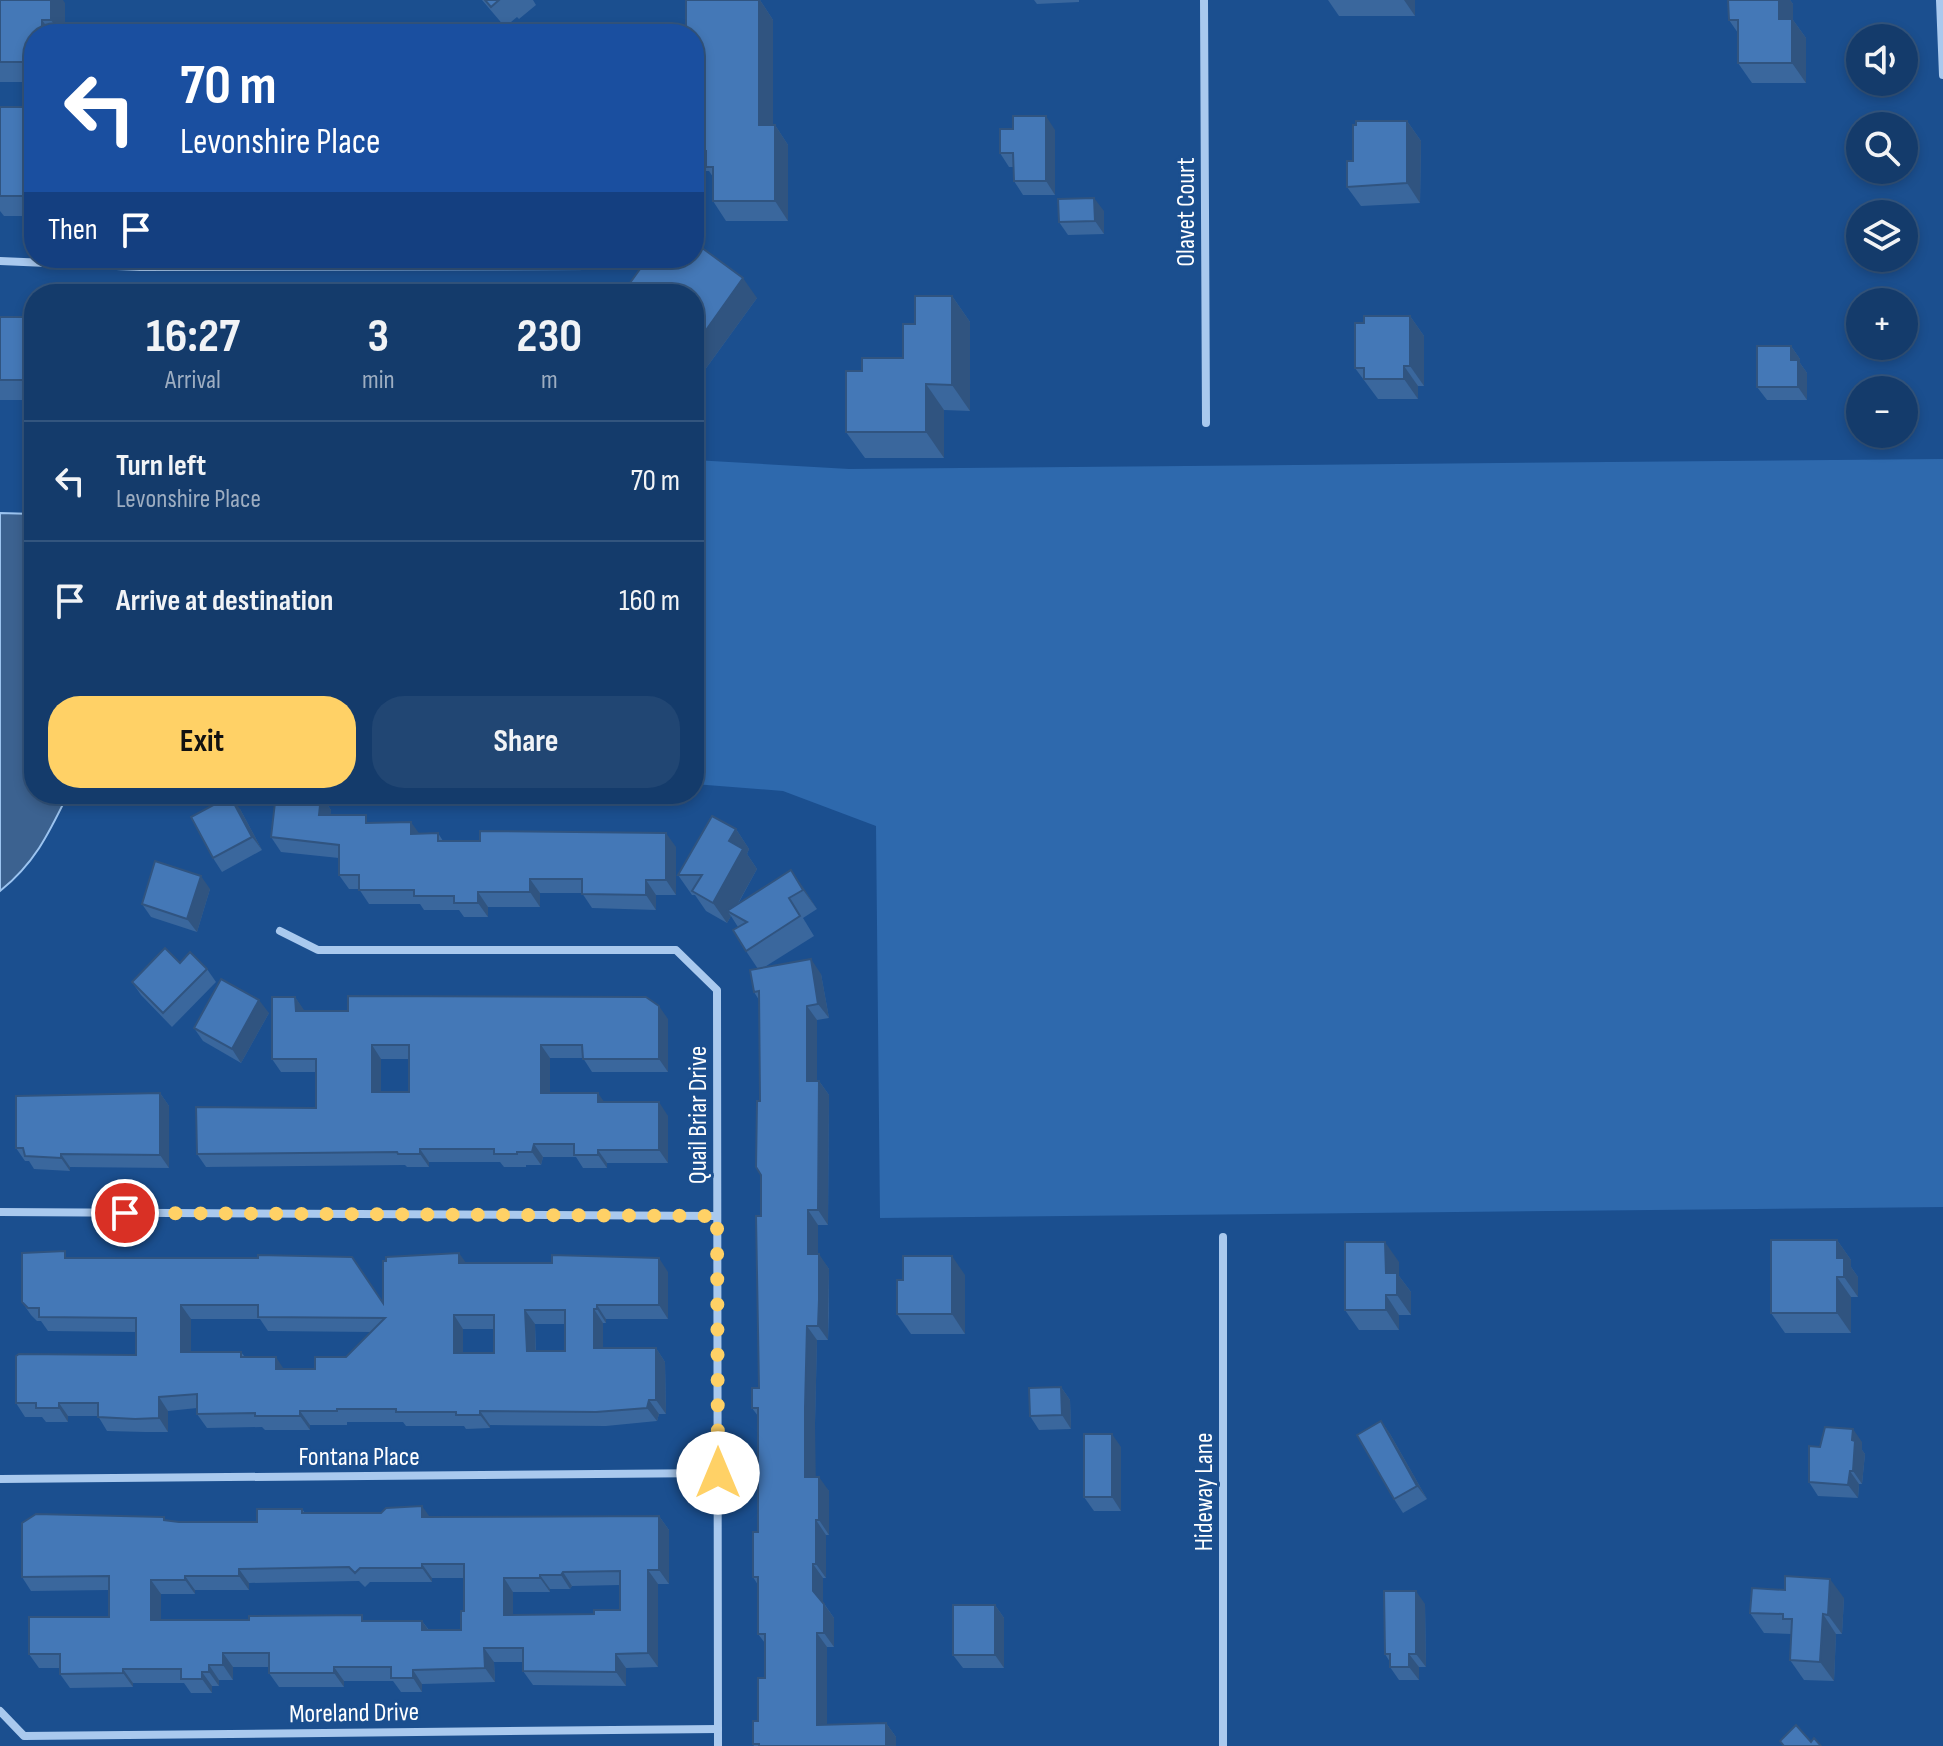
<!DOCTYPE html>
<html lang="en">
<head>
<meta charset="utf-8">
<style>
  body { margin:0; font-family:"Sofia Sans Condensed",sans-serif; background:#214673; color:#f1f3f6; height:100vh; display:flex; flex-direction:column; font-size:30px; white-space:nowrap }
  * { box-sizing:border-box; margin:0 }
  p { font-size:26px; color:#9dadc1 }
  .icon { flex:none; width:44px; height:44px; fill:none; stroke:currentColor; stroke-width:2; stroke-linecap:round; stroke-linejoin:round }
  .map { position:relative; flex:1; overflow:hidden }
  .drawer { position:absolute; left:24px; top:284px; width:680px; height:520px; display:flex; flex-direction:column; background:#143b6b; border-radius:32px; box-shadow:0 4px 12px #0003,0 0 0 2px #33557e }
  .drawer>* { flex:none }
  .top-card { position:absolute; left:24px; top:24px; width:680px; height:244px; border-radius:32px; box-shadow:0 4px 12px #0003,0 0 0 2px #33557e; background:#1a4fa0; color:#fff; overflow:hidden }
  .controls { position:absolute; left:1846px; top:24px; display:grid; gap:16px }
  .controls a { display:grid; place-items:center; width:72px; height:72px; border-radius:50%; background:#143b6b; box-shadow:0 4px 12px #0003,0 0 0 2px #33557e; font-size:40px }
  .pin { position:absolute; display:grid; place-items:center; width:68px; height:68px; color:#fff; margin:-34px; border:4px solid #fff; border-radius:50%; box-shadow:0 2px 8px #0007 }
  .me { position:absolute; width:88px; margin:-44px; rotate:0deg; stroke-linejoin:round; filter:drop-shadow(0 0 6px #0008) }
  .turn { display:flex; align-items:center; gap:28px; height:168px; padding:0 24px; font-size:36px }
  .turn .icon { width:104px; height:104px; stroke-width:2.5 }
  .turn b { display:block; font-size:56px; line-height:68px }
  .then { display:flex; align-items:center; height:76px; padding:0 24px; background:#0003; gap:16px; font-size:30px }
  .eta { display:flex; justify-content:space-evenly; align-items:center; height:136px; text-align:center }
  .eta b { font-size:48px; font-weight:700; line-height:56px }
  .action { display:flex; gap:16px; margin-top:auto; padding:16px 24px }
  .action a { flex:1; height:92px; border-radius:32px; background:#ffd166; color:#111; font-size:32px; font-weight:700; line-height:92px; text-align:center }
  .action a+a { background:#214673; color:#f1f3f6 }
  ul { padding:0; list-style:none }
  li { display:flex; align-items:center; gap:24px; height:120px; padding:0 24px; border-top:2px solid #33557e }
  li div { flex:1 }
  li b { display:block; font-size:30px }
  li em { font-style:normal }
  .map>svg:first-child { display:block }
</style>
</head>
<body>
<div class="map">
<svg width="1943" height="1746" viewBox="0 0 1943 1746">
  <rect width="100%" height="100%" fill="#1b4f8f"/>
  <path fill="#2e69ad" d="M1943,459v748l-1063,11 -4,-392 -93,-35 -89,-7v-324l155,9z"/>
  <path fill="#3c6290" stroke="#9cc4f0" stroke-width="2" d="M0,513l34,1v280h34c-19,39 -33,69 -68,97z"/>
  <g fill="none" stroke-linecap="round" stroke-linejoin="round">
    <g stroke="#a9c9ee" stroke-width="8">
      <path d="M1204,0l2,423"/>
      <path d="M1940,0l3,75"/>
      <path d="M0,261l140,6 450,-1 10,-8"/>
      <path d="M280,931l38,19h358l41,40 1,756"/>
      <path d="M0,1212l717,4"/>
      <path d="M1223,1237v509"/>
      <path d="M0,1479l718,-6"/>
      <path d="M0,1711l24,25 694,-7"/>
    </g>
  </g>
  <g fill="#3a679d" fill-rule="evenodd">
    <path d="M0,0l65,3v31h-31v48h-34z"/>
    <path d="M482,0h51l3,5 -17,14 -2,-2 -12,10z"/>
    <path d="M760,0l13,20v105h2l13,20v76h-62l-13,-20v-24l-4,-6h-11l-4,-6v-131z"/>
    <path d="M1034,0h45v2l-42,2z"/>
    <path d="M1328,0h87v16h-76z"/>
    <path d="M1728,0h62l3,4v16l13,18v45h-54l-14,-20v-30l-9,-13z"/>
    <path d="M0,107h34v109h-30l-4,-5z"/>
    <path d="M1407,121l14,20 -1,62 -59,3 -14,-19 6,-26z"/>
    <path d="M1013,129l42,1v65h-32l-9,-14 -1,-14h-4l-9,-14z"/>
    <path d="M1104,211v23l-36,1 -9,-13z"/>
    <path d="M694,294l63,4 -53,73 -10,-8z"/>
    <path d="M952,296l18,26v89l-26,-1v48h-79l-19,-26 16,-61 41,-13 12,-34z"/>
    <path d="M1410,316l14,20v50h-6v13h-40l-23,-31 9,-45z"/>
    <path d="M0,317h34v96l-9,-13h-25z"/>
    <path d="M1791,346l9,13v4l7,10v27h-40l-10,-13z"/>
    <path d="M321,796l10,14 -1,5 89,19 19,-1 5,8 233,6v48h-20v15l-64,-2 -10,-15h-42v14h-52v10h-24l-5,-7h-35l-4,-6h-51l-10,-15h-10l-10,-14v-17l-58,-6 -10,-15z"/>
    <path d="M240,809l22,41 -40,22 -9,-14z"/>
    <path d="M736,829l13,20 -2,5 10,15 -19,35 53,-34 26,39 -14,9 11,18 -51,32 58,6 8,44 -12,2v61h2l10,14 -1,130h-10v29l11,15v45l-1,26h-11l-2,83v54l14,14v44h-3v43h-3v24l11,16v29h-7v78l59,-2 10,14v9h-142l-1,-2 5,-23 7,-43v-35l-7,-9v-49l-5,-8 5,-45v-116l-6,-8 7,-20 2,-172 -2,-216 -5,-8 4,-23 -12,-18 -8,-24 -7,-11 -4,7 -21,-12 -11,-16h-3l-14,-20z"/>
    <path d="M210,889l-13,43 -46,-15 -9,-13z"/>
    <path d="M180,963l27,6 9,13 -44,45 -31,-32 -9,-13z"/>
    <path d="M295,997l9,14 364,8v53h-76l-9,-14h-33v35l118,23v47h-61v5h-24l-7,-11h-33l-2,8h-15v2h-22l-4,-5h-71v5h-22l-2,-2 -199,2 -9,-13 119,-46v-36h-35l-9,-13zM381,1059h28v33h-28z"/>
    <path d="M269,1013l-28,50 -38,-22 -9,-13z"/>
    <path d="M160,1093l9,13v62l-99,-1v4l-36,-2 -5,-8h-4l-9,-13z"/>
    <path d="M1837,1240l14,20v7l7,10v20h-7v36h-66l-14,-20z"/>
    <path d="M69,1258l314,45 83,-40 202,9v47h-62v4h-3v25h53l9,14 1,52h-7l-2,7 -51,5 -116,-1v3l-24,1 -2,-3h-58l-3,-4h-56v3h-37v5h-45l-3,-3 -55,1 -10,-14v-6l-29,3v21h-23l-38,-1 -9,-15h-30v6h-22l-4,-5h-17l-9,-14 120,-48v-23l-88,-1 -7,-10h-4l-6,-6 -9,-13zM191,1319h69l8,12 104,1 -26,25 -31,12h-32l-38,-12 -4,-5h-50zM535,1324h30v27h-29zM463,1329h31v24h-31z"/>
    <path d="M1399,1262v14l12,16v23h-12v15h-40l-14,-20z"/>
    <path d="M965,1275v59h-54l-14,-20z"/>
    <path d="M1061,1387l9,13 1,29 -32,1 -9,-14z"/>
    <path d="M1381,1421l9,13 37,65 -24,14 -9,-14z"/>
    <path d="M1862,1442v8l3,4 -3,30h-3l-1,14 -40,-2 -9,-14 11,-35z"/>
    <path d="M1121,1447v64h-27l-10,-14z"/>
    <path d="M302,1509l3,4 124,4 230,-1 10,14v54h-11v83l-32,1v18l-93,-1 -10,-14v-9h-29l1,20 -73,2v8h-21l-8,-11h-49v6h-65l-10,-14v-6h-36v13h-14v6h-7v7h-21l-7,-10h-51v4l-63,1 -10,-14v-6h-21l-10,-14 80,-37v-27l-78,1 -9,-14 144,-57 13,2h78zM432,1578h32v33l-3,19h-32l-7,-9 -261,-1v-26h34v-4h54v-7l110,-2 6,6 5,-5h62zM620,1585v25l-26,4 -81,1v-23h37v-3h20l2,-3z"/>
    <path d="M1844,1598l-2,36h-6l-2,47 -30,-1 -14,-20 1,-26 -27,-1 -14,-20z"/>
    <path d="M1425,1604l1,63h-7v13h-20l-9,-13v-5l-5,-8z"/>
    <path d="M995,1605l9,13v50h-41l-10,-13z"/>
  </g>
  <g fill="#305480">
    <path d="M51,0h12l2,3v31h-4l-10,-14z"/>
    <path d="M760,0l13,20v125l-14,-20z"/>
    <path d="M1404,0h11v16z"/>
    <path d="M1779,0h11l3,4v16l13,18v45l-14,-20 -13,-44z"/>
    <path d="M42,20l10,14h-8l-2,-2z"/>
    <path d="M1046,116l9,14v65l-9,-14z"/>
    <path d="M1407,121l14,20 -1,62 -13,-20z"/>
    <path d="M775,125l13,20v76l-13,-20z"/>
    <path d="M1094,198l10,13v23l-9,-13z"/>
    <path d="M743,278l14,20 -53,73 -10,-15v-9z"/>
    <path d="M952,296l18,26v89l-18,-26z"/>
    <path d="M1410,316l14,20v50l-14,-20z"/>
    <path d="M1791,346l9,13v4l7,10v27l-9,-13 -7,-27z"/>
    <path d="M1404,366l14,20v13l-14,-20z"/>
    <path d="M926,384l18,26v48l-18,-26z"/>
    <path d="M230,796l10,13 22,41 -10,-13z"/>
    <path d="M321,796l10,14 -2,20 -10,-15z"/>
    <path d="M411,822l10,14 -10,-2z"/>
    <path d="M736,829l13,20 -2,5 10,15 -25,45 -5,-3 4,5 -4,7 -14,-20 16,-62z"/>
    <path d="M666,833l10,14v48l-10,-15z"/>
    <path d="M791,870l14,20 12,19 -14,-19z"/>
    <path d="M201,876l9,13 -13,43 -10,-13z"/>
    <path d="M530,879l10,14v14l-10,-15z"/>
    <path d="M646,880l10,15v15l-10,-15z"/>
    <path d="M478,892l10,15v10l-10,-14z"/>
    <path d="M811,959l10,15 8,44 -11,-14z"/>
    <path d="M295,997l9,13 1,15 -9,-14z"/>
    <path d="M259,1000l10,13 -28,50 -9,-14z"/>
    <path d="M659,1006l9,13v53l-9,-13z"/>
    <path d="M807,1006l10,14v75l-10,-14z"/>
    <path d="M372,1045l9,14v47l-9,-14z"/>
    <path d="M541,1045l9,13v48l-9,-13z"/>
    <path d="M819,1081l10,14 -1,130 -10,-15z"/>
    <path d="M160,1093l9,13v62l-9,-13z"/>
    <path d="M598,1093l9,13 -9,-4z"/>
    <path d="M659,1102l9,14v47l-9,-13z"/>
    <path d="M534,1144l9,13 -2,8 -9,-13z"/>
    <path d="M420,1149l9,13v5l-9,-13z"/>
    <path d="M598,1150l9,13v5l-9,-13z"/>
    <path d="M61,1154l9,13v4l-9,-13z"/>
    <path d="M808,1210l10,15v44l-10,-15z"/>
    <path d="M1837,1240l14,20v7l7,10v20l-14,-20 -7,-19z"/>
    <path d="M1385,1242l14,20v14l12,16v23l-14,-20 -11,-22z"/>
    <path d="M459,1253l10,14 -10,-4z"/>
    <path d="M819,1254l10,15 -1,71 -10,-14z"/>
    <path d="M952,1256l13,19v59l-13,-20z"/>
    <path d="M659,1258l9,14v47l-9,-14z"/>
    <path d="M1837,1277l14,20v36l-14,-20z"/>
    <path d="M1386,1295l13,20v15l-13,-20z"/>
    <path d="M181,1305l10,14v46l-10,-13z"/>
    <path d="M597,1305l9,14v4l-9,-14z"/>
    <path d="M594,1309l9,14v39l-9,-14z"/>
    <path d="M525,1310l10,14 1,41 -9,-14z"/>
    <path d="M454,1315l9,14v37l-9,-13z"/>
    <path d="M807,1326l10,14 -2,83 1,68 -11,-14v-69z"/>
    <path d="M656,1348l9,14 1,52 -10,-14z"/>
    <path d="M276,1357l9,14 -9,-2z"/>
    <path d="M1061,1387l9,13 1,29 -9,-14z"/>
    <path d="M159,1397l9,14v21l-9,-14z"/>
    <path d="M649,1400l10,14 -2,7 -10,-13z"/>
    <path d="M59,1403l9,13v6l-9,-14z"/>
    <path d="M300,1411l10,14v5l-10,-14z"/>
    <path d="M480,1411l10,14v3l-10,-13z"/>
    <path d="M1381,1421l9,13 37,65 -10,-13z"/>
    <path d="M1853,1429l9,13v8l3,4 -3,30 -9,-13z"/>
    <path d="M1112,1434l9,13v64l-9,-14z"/>
    <path d="M1850,1471l9,13 -1,14 -10,-13z"/>
    <path d="M819,1477l10,14v44l-10,-15z"/>
    <path d="M422,1506l10,14 -10,-3z"/>
    <path d="M659,1516l10,14v54l-10,-14z"/>
    <path d="M816,1520l10,15v43l-10,-14z"/>
    <path d="M422,1564l10,14v4l-10,-14z"/>
    <path d="M813,1564l10,14v28l-10,-15z"/>
    <path d="M239,1569l10,14v7l-10,-14z"/>
    <path d="M648,1570l10,14v83l-10,-14z"/>
    <path d="M563,1572l9,14 -2,3 -9,-14z"/>
    <path d="M540,1575l10,14v3l-10,-14z"/>
    <path d="M185,1576l10,14v4l-10,-14z"/>
    <path d="M504,1578l9,14v37l-9,-14z"/>
    <path d="M1830,1579l14,19 -2,36 -14,-19z"/>
    <path d="M151,1580l10,14v40l-10,-14z"/>
    <path d="M1416,1591l9,13 1,63 -10,-13z"/>
    <path d="M824,1604l10,14v29l-10,-14z"/>
    <path d="M995,1605l9,13v50l-9,-13z"/>
    <path d="M1823,1614l13,20 -2,47 -14,-19z"/>
    <path d="M422,1621l10,14 -10,-5z"/>
    <path d="M817,1633l10,14v93l-10,-15z"/>
    <path d="M484,1648l10,14 1,20 -10,-14z"/>
    <path d="M223,1653l10,14v13l-10,-15z"/>
    <path d="M616,1654l10,14v18l-10,-14z"/>
    <path d="M1409,1654l10,13v13l-10,-13z"/>
    <path d="M209,1665l10,15v6l-10,-14z"/>
    <path d="M334,1667l10,14v6l-10,-14z"/>
    <path d="M123,1669l10,14v4l-10,-14z"/>
    <path d="M413,1670l9,14v8l-9,-14z"/>
    <path d="M202,1672l10,14v7l-10,-14z"/>
    <path d="M886,1723l10,14v9h-10z"/>
  </g>
  <g fill="#4478b7" stroke="#305480" stroke-width="2" fill-rule="evenodd">
    <path d="M0,0h51v20h-9v12h-4v2h-4v28h-34z"/>
    <path d="M485,0h14l-8,7z"/>
    <path d="M686,0h73v125h16v76h-62v-34h-7v-16h-12v-117h-8z"/>
    <path d="M1728,0h51v19h13v44h-54v-43h-9z"/>
    <rect x="0" y="107" width="34" height="89"/>
    <path d="M1013,116h33v65h-32l-1,-28h-13v-24h13z"/>
    <path d="M1356,121h51v62l-60,4v-26h6v-36h3z"/>
    <path d="M1094,198l1,23 -36,1 -1,-23z"/>
    <path d="M694,242l49,36 -49,69v-53h-72l26,-36h46z"/>
    <path d="M915,296h37v89l-26,-1v48h-80v-61h16v-13h41v-34h12z"/>
    <path d="M1364,316h46v50h-6v13h-40v-11h-9v-45h9z"/>
    <path d="M0,317h34v80l-11,1v-18h-23z"/>
    <path d="M1757,346h34v14h7v27h-41z"/>
    <path d="M276,794h31l14,2 -2,19h47v8l45,-1v12l27,-1v8h42v-10l186,2v47h-20v15l-64,-1v-15h-52v13h-52v11h-24v-7h-40v-6h-55v-15h-20v-30l-68,-8z"/>
    <path d="M230,796l22,41 -39,21 -22,-41z"/>
    <path d="M712,816l24,13 -7,12 14,8 -30,54 -21,-12 10,-16h-24z"/>
    <path d="M155,861l46,15 -14,43 -45,-15z"/>
    <path d="M791,870l12,20 -14,8 11,18 -54,35 -13,-21 14,-8 -20,-11z"/>
    <path d="M165,948l15,15 10,-11 17,17 -44,44 -31,-31z"/>
    <path d="M811,959l7,45 -11,2v75h12l-1,129h-10v44h11v46l-1,26h-11l-2,82v69h14v43h-3v44h-3v27l11,13v29h-7v92l69,-2v23h-127v-2h-6v-23h5v-43h7v-44h-7v-57h-5v-45h5v-124h-6v-20h7l-3,-172h5v-41l-5,-8 1,-66h3l-1,-110 -5,1 -4,-22z"/>
    <path d="M221,979l38,21 -27,49 -38,-21z"/>
    <path d="M348,996l298,1 13,9v53h-76l-1,-14h-41v48h57v9h61v48h-61v5h-24v-11h-40l-2,8h-15v2h-23v-5h-74v5h-22l-1,-2 -200,2 -1,-47 120,1v-49h-44v-62h23l1,14h52zM372,1045h37v47h-37z"/>
    <path d="M160,1093v62l-99,-1v4l-36,-2 -2,-8h-7v-52z"/>
    <path d="M1771,1240h66v18h7v19h-7v36h-66z"/>
    <path d="M1345,1242h40l1,31h11v22h-11v15h-41z"/>
    <path d="M65,1251v7h193v-3l94,2 31,46v-42h3v-4l73,-4v10h93v-8l107,3v47h-62v4h-3v39h62v52h-7l-2,8 -51,4 -116,-1v4h-24v-3h-60v-3h-59v2h-37v5h-45v-3l-58,1v-20l-38,3v21l-24,1 -37,-2v-14h-39v5h-23v-5h-20v-47l3,-2 117,1v-37l-97,-1v-9h-11l-6,-6v-49zM181,1305h77v12l127,1 -39,39h-31v12h-39v-12h-35v-5h-60zM525,1310h40v41h-38zM454,1315h40v38h-40z"/>
    <path d="M903,1256h49v58h-55v-34h6z"/>
    <path d="M1061,1387l1,28 -32,1 -1,-28z"/>
    <path d="M1381,1421l36,65 -23,13 -37,-64z"/>
    <path d="M1825,1427l28,2 -1,11 3,1 -2,30h-3l-2,14 -39,-3v-36l11,1z"/>
    <rect x="1084" y="1434" width="28" height="63"/>
    <path d="M422,1506v11l237,-1v54h-11v83l-32,1v18l-93,-1v-23h-39l1,20 -72,2v8h-22v-11h-57v6h-65v-20h-46v12h-14v7h-7v7h-21v-10h-58v4l-63,1v-20h-31v-37h80v-41l-87,1v-54l14,-9 128,3v3l15,2h78v-13h45v4h79l5,-5zM422,1564h42v47h-3v19h-39v-9h-60v-6l-113,1v4h-98v-40h34v-4h54v-7l110,-2 6,6 5,-5h62zM620,1571v39h-26v4l-90,1v-37h36v-3h21l2,-3z"/>
    <path d="M1785,1576l45,3 -2,36 -5,-1 -3,48 -30,-2 2,-41h-9v-5l-33,-1 2,-25 33,2z"/>
    <path d="M1384,1591h32v63h-7v13h-19v-13h-5z"/>
    <rect x="953" y="1605" width="42" height="50"/>
    <path d="M1796,1725l15,17 3,-4 7,8h-37l-4,-5z"/>
  </g>
  <g fill="none" stroke-linecap="round" stroke-linejoin="round">
    <path stroke="#ffd166" stroke-width="14" stroke-dasharray="0 25.2" d="M125,1213l592,3 1,257"/>
  </g>
  <g text-anchor="middle" stroke-width="6" stroke-linejoin="round" paint-order="stroke">
    <g font-size="26" fill="#fff" stroke="#1b4f8f">
      <text transform="translate(1185 212) rotate(-90)" y="9">Olavet Court</text>
      <text transform="translate(697 1115) rotate(-90)" y="9">Quail Briar Drive</text>
      <text x="359" y="1465">Fontana Place</text>
      <text transform="translate(1203 1492) rotate(-90)" y="9">Hideway Lane</text>
      <text transform="translate(354 1712) rotate(-1)" y="9">Moreland Drive</text>
    </g>
  </g>
</svg>
<div class="controls">
<a><svg class="icon" aria-label="sound" viewBox="0 0 24 24"><path d="M4 9h4l5-4v14l-5-4H4zM17 9q2 3 0 6"/></svg></a>
<a><svg class="icon" aria-label="search" viewBox="0 0 24 24"><circle cx="10" cy="10" r="6"/><path d="M15 15l6 6"/></svg></a>
<a><svg class="icon" aria-label="layers" viewBox="0 0 24 24"><path d="M12 4l9 5-9 5-9-5zM3 14l9 5 9-5"/></svg></a>
<a>+</a>
<a>−</a>
</div>
<div class="pin" style="left:125px;top:1213px;background:#d93025"><svg class="icon" aria-label="arrive" viewBox="0 0 24 24"><path d="M6 21V4h12l-3 4 3 4H6"/></svg></div>
<svg class="me" style="left:718px;top:1473px" viewBox="-20 -20 40 40"><circle r="19" fill="#fff"/><path d="M0-13L10 11 0 6-10 11z" fill="#ffd166"/></svg>
<div class="top-card">
<div class="turn"><svg class="icon" aria-label="left" viewBox="0 0 24 24"><path d="M17 20v-9H6M10 6l-5 5 5 5"/></svg><div><b>70 m</b>Levonshire Place</div></div>
<div class="then">Then<svg class="icon" aria-label="arrive" viewBox="0 0 24 24"><path d="M6 21V4h12l-3 4 3 4H6"/></svg></div>
</div>
<section class="drawer">
<div class="eta">
<div><b>16:27</b><p>Arrival</p></div>
<div><b>3</b><p>min</p></div>
<div><b>230</b><p>m</p></div>
</div>
<ul>
<li><svg class="icon" aria-label="left" viewBox="0 0 24 24"><path d="M17 20v-9H6M10 6l-5 5 5 5"/></svg><div><b>Turn left</b><p>Levonshire Place</p></div><em>70 m</em></li>
<li><svg class="icon" aria-label="arrive" viewBox="0 0 24 24"><path d="M6 21V4h12l-3 4 3 4H6"/></svg><div><b>Arrive at destination</b></div><em>160 m</em></li>
</ul>
<div class="action"><a>Exit</a><a>Share</a></div>
</section>
</div>
</body>
</html>
